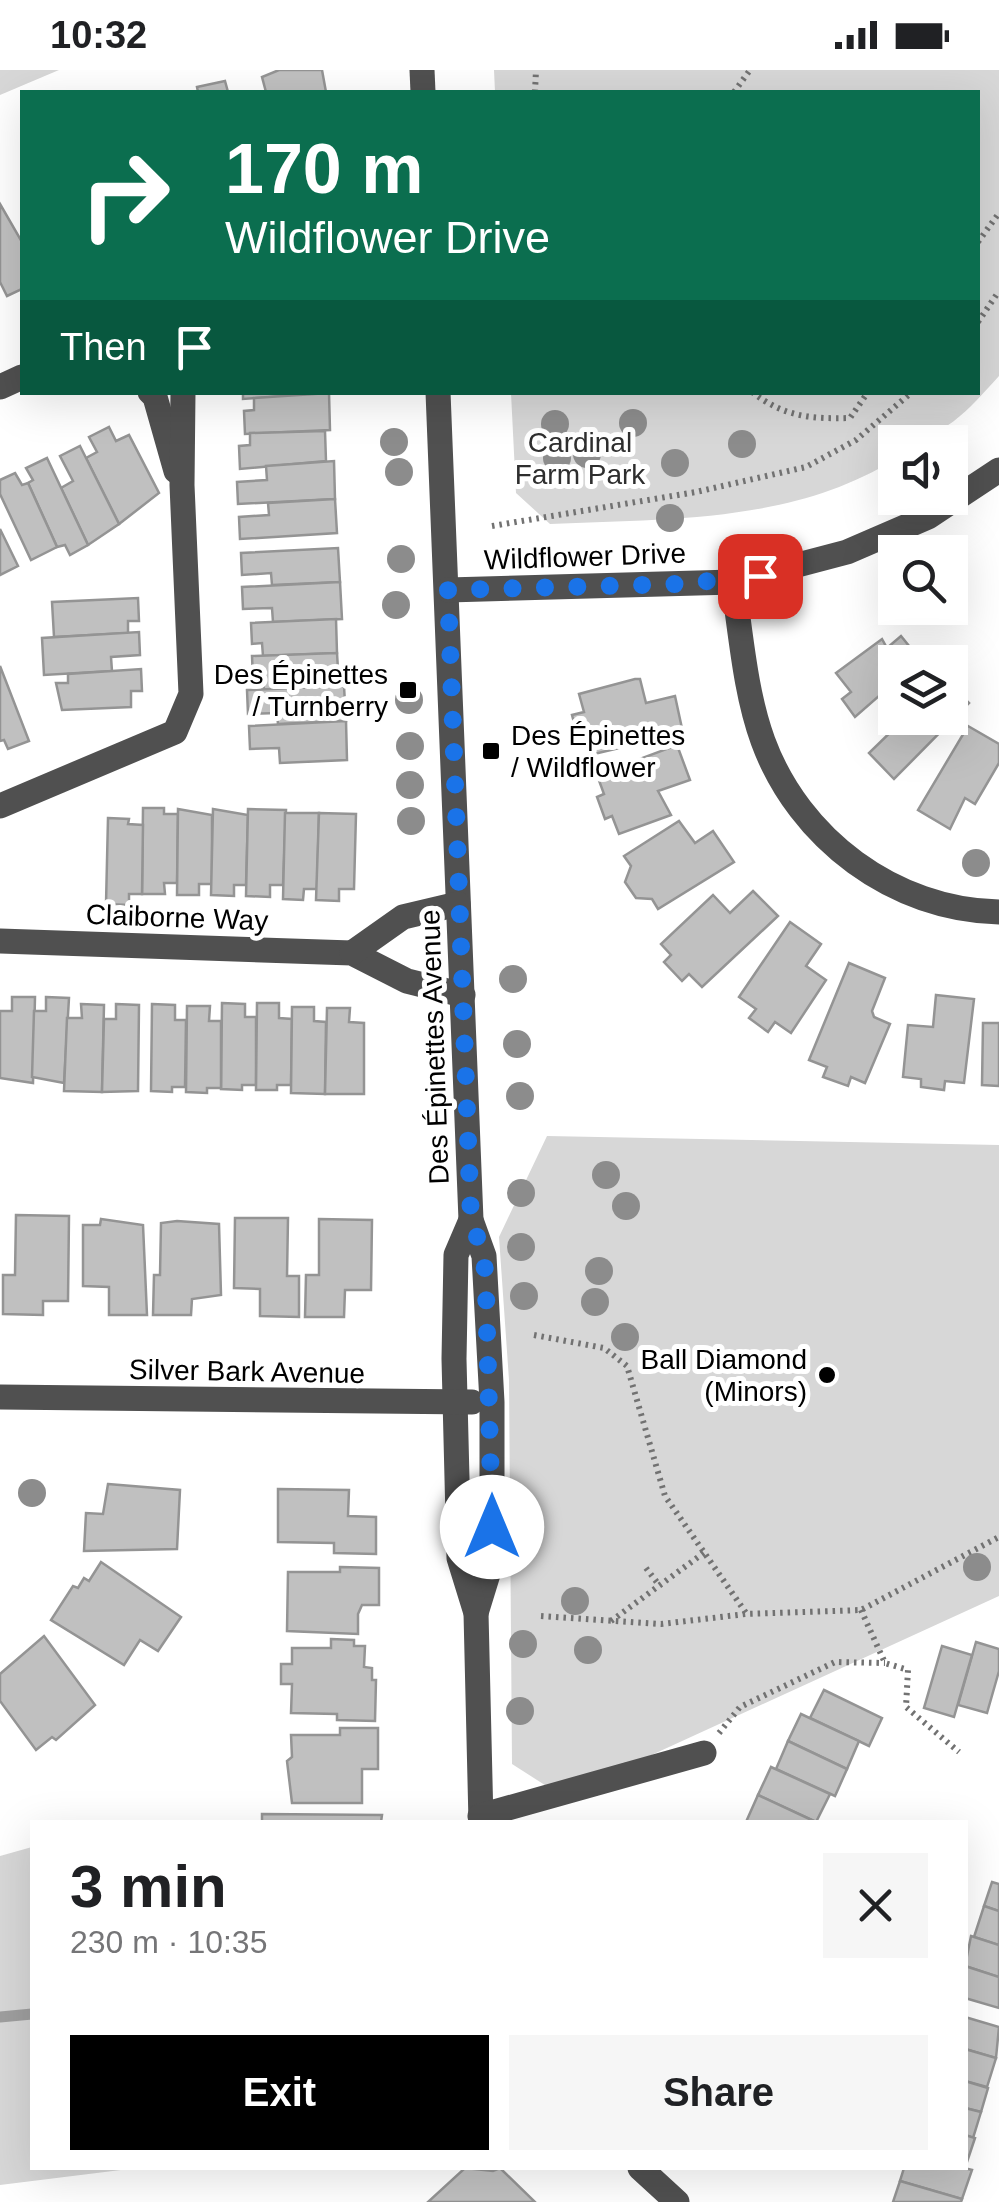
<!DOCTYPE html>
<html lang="en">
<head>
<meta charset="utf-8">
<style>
  body { margin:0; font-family:Helvetica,sans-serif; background:#f6f6f6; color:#202124; height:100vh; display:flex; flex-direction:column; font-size:38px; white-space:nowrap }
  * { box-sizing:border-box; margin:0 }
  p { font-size:32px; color:#757577 }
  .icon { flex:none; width:55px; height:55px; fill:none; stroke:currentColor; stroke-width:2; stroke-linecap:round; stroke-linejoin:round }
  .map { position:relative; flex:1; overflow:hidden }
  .sheet { position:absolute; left:30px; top:1750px; width:938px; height:350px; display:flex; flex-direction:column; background:#fff; border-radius:0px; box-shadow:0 10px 40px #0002 }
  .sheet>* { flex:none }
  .top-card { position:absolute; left:20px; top:20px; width:960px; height:305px; border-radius:0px; box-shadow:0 10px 40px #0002; background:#0b6e4f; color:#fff; overflow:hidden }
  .fabs { position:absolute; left:878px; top:355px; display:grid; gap:20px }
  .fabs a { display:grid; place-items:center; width:90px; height:90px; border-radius:0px; background:#fff; box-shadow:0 10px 40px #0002; font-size:50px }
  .pin { position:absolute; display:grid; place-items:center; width:85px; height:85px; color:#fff; margin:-42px; border-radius:20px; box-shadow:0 5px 15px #0006 }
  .me { position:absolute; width:110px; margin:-55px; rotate:0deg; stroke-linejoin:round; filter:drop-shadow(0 0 8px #0008) }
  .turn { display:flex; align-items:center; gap:35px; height:210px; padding:0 40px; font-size:45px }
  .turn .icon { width:130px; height:130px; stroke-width:2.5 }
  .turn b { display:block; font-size:70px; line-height:85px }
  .then { display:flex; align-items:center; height:95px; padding:0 40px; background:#0003; gap:20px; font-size:38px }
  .round { display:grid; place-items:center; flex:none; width:105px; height:105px; border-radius:0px; background:#f6f6f6 }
  .overview { display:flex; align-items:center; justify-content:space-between; height:170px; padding:0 40px }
  h1 { font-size:60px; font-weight:800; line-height:75px }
  .action { display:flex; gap:20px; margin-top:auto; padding:20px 40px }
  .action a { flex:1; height:115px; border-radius:0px; background:#000; color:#fff; font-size:40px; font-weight:800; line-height:115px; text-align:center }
  .action a+a { background:#f6f6f6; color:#202124 }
  .status { display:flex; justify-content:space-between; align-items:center; height:70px; padding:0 50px; background:#fff; direction:ltr }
  .status svg { height:28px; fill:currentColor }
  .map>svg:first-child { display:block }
</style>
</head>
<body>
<div class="status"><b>10:32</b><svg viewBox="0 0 49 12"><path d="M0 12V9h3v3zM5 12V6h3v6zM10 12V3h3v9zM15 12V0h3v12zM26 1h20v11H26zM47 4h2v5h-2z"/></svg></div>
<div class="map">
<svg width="999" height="2132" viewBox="0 0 999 2132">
  <rect width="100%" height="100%" fill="#fff"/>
  <g fill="#d7d7d7">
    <path d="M0,0h59l-59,25z"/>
    <path d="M494,0h505v306c-30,33 -57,66 -104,66v17c-101,64 -230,60 -345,65l-34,-31 -5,-100 467,-1v-300h-483z"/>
    <path d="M547,1066l452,9v451l-437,200 -50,-32 -3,-384 -10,-143z"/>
    <path d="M32,1777v321h105l-137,17v-329z"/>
  </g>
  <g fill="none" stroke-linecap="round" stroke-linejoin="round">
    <path stroke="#9e9e9e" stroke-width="11" d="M0,1947l32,-3"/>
  </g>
  <g fill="#c0c0c0" stroke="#949494" stroke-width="2.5">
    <path d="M279,0h43l4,22h-60l-4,-15z"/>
    <path d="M225,11l3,11h-30l-1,-5z"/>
    <path d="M0,134l22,38v47l-15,7 -7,-14z"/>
    <path d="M243,322h86v1l-86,6z"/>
    <path d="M329,323l1,37 -85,4 -1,-23 10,-1v-12z"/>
    <path d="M109,357l7,14 13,-6 30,58 -40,31 -33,-66 11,-6 -8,-15z"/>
    <path d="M325,361l1,30 -86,8 -1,-23 11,-1v-12z"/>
    <path d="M80,376l39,78 -31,21 -27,-57 12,-7 -13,-25z"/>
    <path d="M47,388l41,87 -18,10 -5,-10 -8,2 -29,-64 5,-3 -7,-12z"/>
    <path d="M334,391l1,38 -97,5 -1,-22 30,-2 -1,-14z"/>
    <path d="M15,403l7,12 6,-2 29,64 -26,13 -31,-66v-14z"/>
    <path d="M335,429l2,34 -97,6 -1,-22 30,-2 -1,-12z"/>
    <path d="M0,459l18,37 -18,9z"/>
    <path d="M338,478l2,34 -68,3 -1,-12 -29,2 -1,-22z"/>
    <path d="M340,512l2,37 -69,3 -1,-14 -29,1 -1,-22z"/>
    <path d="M138,528l1,23h-11v12l-74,4 -2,-35z"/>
    <path d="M336,549l1,34 -74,3 -1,-13 -10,1 -1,-21z"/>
    <path d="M139,562l1,23 -29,2 1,14 -68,4 -2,-37z"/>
    <path d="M901,566l21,26h-27v20l-40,35 -13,-18 9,-7 -15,-19 46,-34 5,9z"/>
    <path d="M337,583l2,33 -75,4 -1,-12 -10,1 -1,-23z"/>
    <path d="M0,596l29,75 -21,8 -4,-9 -4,1z"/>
    <path d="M141,599l1,22h-11v16l-69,3 -6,-27h12v-9z"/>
    <path d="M635,609h5l6,24 29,-7 8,37 -89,21 -5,-19 -11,3 -6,-23 12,-3 -5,-18z"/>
    <path d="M950,614l19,19 -75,76 -25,-26 36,-35h45z"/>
    <path d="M344,616l2,35 -68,3 -1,-11 -29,1 -1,-24z"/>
    <path d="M346,651l1,39 -67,3 -1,-15 -29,1 -1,-23z"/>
    <path d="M968,656l31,18v19l-24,41 -10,-6 -15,31 -32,-19z"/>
    <path d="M677,675l13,35 -32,11 13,24 -52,19 -7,-18 -7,3 -8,-22 7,-3 -7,-19z"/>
    <path d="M143,738h21v6h14l-1,69h-13l1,11h-23z"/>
    <path d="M178,739l34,6v69h-13v11h-22z"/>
    <path d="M213,739l35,6 -2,70h-12v11l-23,-1z"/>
    <path d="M248,739l38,1 -3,75h-13v12l-24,-1z"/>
    <path d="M285,743h34l-2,76h-13l-1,11 -20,-1z"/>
    <path d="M319,743l37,1 -2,75h-15v12l-23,-1z"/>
    <path d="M108,748l21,1 -1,5 15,1 -1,69h-13v11l-23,-1z"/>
    <path d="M679,751l16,22 18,-12 21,31 -76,47 -6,-10 -16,-1 -11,-16 6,-16 -7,-10z"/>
    <path d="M753,821l25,25 -76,71 -13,-13 -7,7 -18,-19 7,-7 -10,-11 52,-49 17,18z"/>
    <path d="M790,852l31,22 -15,22 20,14 -35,53 -16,-11 -7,10 -19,-14 7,-9 -17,-12z"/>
    <path d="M849,893l36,15 -13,33 2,6 16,7 -25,59 -14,-6 -3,9 -25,-9 4,-10 -18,-7z"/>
    <path d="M936,925l38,4 -10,84 -19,-2 -1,9 -23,-3v-8l-18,-2 5,-52 25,2z"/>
    <path d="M12,927h23l-2,86 -33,-5v-67h12z"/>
    <path d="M46,927l23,1 -5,85 -32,-6 2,-66h12z"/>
    <path d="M222,933l23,1v13h11v68h-14v5l-21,-1z"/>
    <path d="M257,933h22v15l13,1 -1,66h-14v5h-21z"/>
    <path d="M81,934l23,1 -2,87 -38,-1 3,-73h15z"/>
    <path d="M116,934l23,1 -1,86 -36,1 2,-73h12z"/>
    <path d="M152,934l23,1v15h11l-1,67h-13v5l-21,-1z"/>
    <path d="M187,936h23l-1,15h12v67h-14v5l-21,-1z"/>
    <path d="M292,937h22v14l12,1 -1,72 -34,-1z"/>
    <path d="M327,938h23l-1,14 15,1v71h-39z"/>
    <path d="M983,953h16v63l-17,-1z"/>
    <path d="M16,1145l53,1 -1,85h-25v14l-40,-1v-39h12z"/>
    <path d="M235,1148h53l-1,58h12v41l-39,-1v-27l-26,-1z"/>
    <path d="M101,1149l42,6 4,90h-38v-28l-26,-1v-61h17z"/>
    <path d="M319,1149l53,1 -1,70h-26l-1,27h-39l1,-42h13z"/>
    <path d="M177,1151l42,3 2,71 -29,4 -1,16h-38l1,-40h6l1,-52z"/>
    <path d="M108,1414l72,6 -3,59 -93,2 2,-38 17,1z"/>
    <path d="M278,1419l71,1 -1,26 28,1v37l-42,-1v-10l-56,-1z"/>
    <path d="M101,1492l80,55 -23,34 -18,-11 -16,25 -73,-45 22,-34 5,2 6,-10 5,3z"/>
    <path d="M340,1497l39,1v37h-17l-4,9v20l-71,-3 1,-59h52z"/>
    <path d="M44,1566l51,69 -39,35 -4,-3 -16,13 -36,-49v-27z"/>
    <path d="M331,1569l23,1v6h11l-1,21 8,1v12h4l-1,41 -38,-1v-6l-46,-1 1,-29h-11v-20h11v-16h39z"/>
    <path d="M976,1572l23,7v22l-12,42 -29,-8z"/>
    <path d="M942,1576l30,9 -18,62 -30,-9z"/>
    <path d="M824,1620l58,28 -13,28 -59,-28z"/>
    <path d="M801,1644l58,27 -12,28 -59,-28z"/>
    <path d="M340,1658h38v41h-16v34h-70l-5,-42 5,-4 -1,-22h49z"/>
    <path d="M788,1671l59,28 -12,27 -59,-27z"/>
    <path d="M771,1697l59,27 -14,28 -58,-27z"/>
    <path d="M758,1725l58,27h-70z"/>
    <path d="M262,1744l120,1 -1,7h-119z"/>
    <path d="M992,1812l7,2v27l-15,-5z"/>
    <path d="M984,1836l15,5v34l-25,-8z"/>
    <path d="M971,1866l28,9v32l-34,-11z"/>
    <path d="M965,1896l34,11v31l-34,-10z"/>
    <path d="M965,1947l34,10 -3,31 -31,-9z"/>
    <path d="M965,1979l31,9 -9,29 -22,-6z"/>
    <path d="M965,2011l23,7 -7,24 -16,-4z"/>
    <path d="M965,2038l16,4 -8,26 -8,-3z"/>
    <path d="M965,2065l10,3 -10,30h-1z"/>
    <path d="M465,2098l28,3 7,-3 35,34h-107z"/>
    <path d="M904,2098h60l8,2 -10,29 -62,-18z"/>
    <path d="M900,2111l62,18 -1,3h-68z"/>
  </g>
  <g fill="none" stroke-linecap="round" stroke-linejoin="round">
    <g stroke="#727272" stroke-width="6" stroke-dasharray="2.5 5" stroke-linecap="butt">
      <path d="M535,22l1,-22"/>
      <path d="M734,22l16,-22"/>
      <path d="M978,172l21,-29"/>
      <path d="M978,252l21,-31"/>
      <path d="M752,322c32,25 59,27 98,26l18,-26"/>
      <path d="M492,456l204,-34 110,-25 50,-27 56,-48"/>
      <path d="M534,1265l70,13 23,18 38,130 81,117"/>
      <path d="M646,1498l13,17"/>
      <path d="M861,1540l24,53 23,7 -2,37 53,45"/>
      <path d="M541,1546l120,8 85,-10 115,-4 138,-73"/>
      <path d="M611,1551l94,-69"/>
      <path d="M719,1663l21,-26 95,-45 50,1"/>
    </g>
    <g stroke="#505050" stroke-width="25">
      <path d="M422,0l1,22"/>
      <path d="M0,317l22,-10"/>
      <path d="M150,322l5,5 21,74"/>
      <path d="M438,322l33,828 13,36 8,146v159l-16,52"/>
      <path d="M733,512c8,52 12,110 30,159 36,98 131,169 236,171"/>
      <path d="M448,520l285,-8 114,-30 81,-35 71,-47"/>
      <path d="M0,736l175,-74 16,-38 -9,-209 1,-93"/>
      <path d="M0,871l352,12 55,28 56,14"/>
      <path d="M352,883l51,-36 55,-13"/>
      <path d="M471,1150l-15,35 -2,104 5,199 17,55 5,209"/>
      <path d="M0,1327l472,5"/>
      <path d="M480,1746l224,-63"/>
      <path d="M640,2098l37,34"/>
    </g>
  </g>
  <g fill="#8c8c8c">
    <circle cx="633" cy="353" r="14"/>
    <circle cx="555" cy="354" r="14"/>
    <circle cx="394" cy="372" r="14"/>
    <circle cx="742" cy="374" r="14"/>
    <circle cx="587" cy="384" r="14"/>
    <circle cx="557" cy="388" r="14"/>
    <circle cx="675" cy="393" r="14"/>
    <circle cx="399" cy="402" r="14"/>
    <circle cx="670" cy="448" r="14"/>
    <circle cx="401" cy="489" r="14"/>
    <circle cx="396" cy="535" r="14"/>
    <circle cx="409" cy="630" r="14"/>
    <circle cx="410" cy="676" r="14"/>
    <circle cx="410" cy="715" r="14"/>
    <circle cx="411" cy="751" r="14"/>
    <circle cx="976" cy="793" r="14"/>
    <circle cx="513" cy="909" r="14"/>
    <circle cx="517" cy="974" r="14"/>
    <circle cx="520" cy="1026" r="14"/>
    <circle cx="606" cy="1105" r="14"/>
    <circle cx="521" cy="1123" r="14"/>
    <circle cx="626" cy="1136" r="14"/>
    <circle cx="521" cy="1177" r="14"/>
    <circle cx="599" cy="1201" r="14"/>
    <circle cx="524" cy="1226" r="14"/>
    <circle cx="595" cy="1232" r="14"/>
    <circle cx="625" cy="1267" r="14"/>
    <circle cx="32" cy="1423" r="14"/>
    <circle cx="977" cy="1497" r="14"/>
    <circle cx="575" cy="1531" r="14"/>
    <circle cx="523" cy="1574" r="14"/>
    <circle cx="588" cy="1580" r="14"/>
    <circle cx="520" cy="1641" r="14"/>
  </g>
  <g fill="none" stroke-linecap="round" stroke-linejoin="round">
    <path stroke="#1a73e8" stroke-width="18" stroke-dasharray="0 32.4" d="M492,1457l-6,-237 -2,-34 -13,-36 -23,-630 231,-6 81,-8"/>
  </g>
  <g fill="#000" stroke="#fff" stroke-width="4">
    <rect x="398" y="610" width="20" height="20" rx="5"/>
    <rect x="481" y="671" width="20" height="20" rx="5"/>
    <circle cx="827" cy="1305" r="10"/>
  </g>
  <g text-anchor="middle" stroke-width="10" stroke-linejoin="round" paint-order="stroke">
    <g font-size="28" fill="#2e2e2e" stroke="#fff">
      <text x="580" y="382">Cardinal<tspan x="580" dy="32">Farm Park</tspan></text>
    </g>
    <g font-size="28" fill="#000" stroke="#fff">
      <text transform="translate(585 486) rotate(-2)" y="10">Wildflower Drive</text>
      <text transform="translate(177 847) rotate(2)" y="10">Claiborne Way</text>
      <text transform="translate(434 977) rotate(-92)" y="10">Des Épinettes Avenue</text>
      <text transform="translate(247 1301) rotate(1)" y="10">Silver Bark Avenue</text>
    </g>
    <g font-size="28" fill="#000" stroke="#fff" text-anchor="end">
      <text x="388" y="614">Des Épinettes<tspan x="388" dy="32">/ Turnberry</tspan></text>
      <text x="511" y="675" text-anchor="start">Des Épinettes<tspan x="511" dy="32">/ Wildflower</tspan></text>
      <text x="807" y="1299">Ball Diamond<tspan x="807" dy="32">(Minors)</tspan></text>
    </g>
  </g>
</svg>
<div class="fabs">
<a><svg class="icon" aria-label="sound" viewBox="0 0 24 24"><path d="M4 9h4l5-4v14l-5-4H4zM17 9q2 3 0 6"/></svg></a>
<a><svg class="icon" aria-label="search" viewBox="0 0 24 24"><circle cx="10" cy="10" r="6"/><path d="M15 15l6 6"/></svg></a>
<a><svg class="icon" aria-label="layers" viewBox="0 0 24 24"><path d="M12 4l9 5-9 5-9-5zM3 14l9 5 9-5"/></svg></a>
</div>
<div class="pin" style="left:760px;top:506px;background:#d93025"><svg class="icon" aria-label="arrive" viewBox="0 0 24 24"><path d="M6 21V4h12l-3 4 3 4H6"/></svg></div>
<svg class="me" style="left:492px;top:1457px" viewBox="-20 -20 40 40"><circle r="19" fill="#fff"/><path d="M0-13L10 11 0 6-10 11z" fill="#1a73e8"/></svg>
<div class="top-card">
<div class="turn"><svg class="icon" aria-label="right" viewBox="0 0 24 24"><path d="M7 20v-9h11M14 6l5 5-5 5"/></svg><div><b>170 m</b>Wildflower Drive</div></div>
<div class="then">Then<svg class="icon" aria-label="arrive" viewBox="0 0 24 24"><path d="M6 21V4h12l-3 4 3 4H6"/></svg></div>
</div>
<section class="sheet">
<div class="overview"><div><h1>3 min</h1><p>230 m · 10:35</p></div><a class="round"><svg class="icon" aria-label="close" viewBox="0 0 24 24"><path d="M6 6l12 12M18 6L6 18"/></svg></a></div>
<div class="action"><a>Exit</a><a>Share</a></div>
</section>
</div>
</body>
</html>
